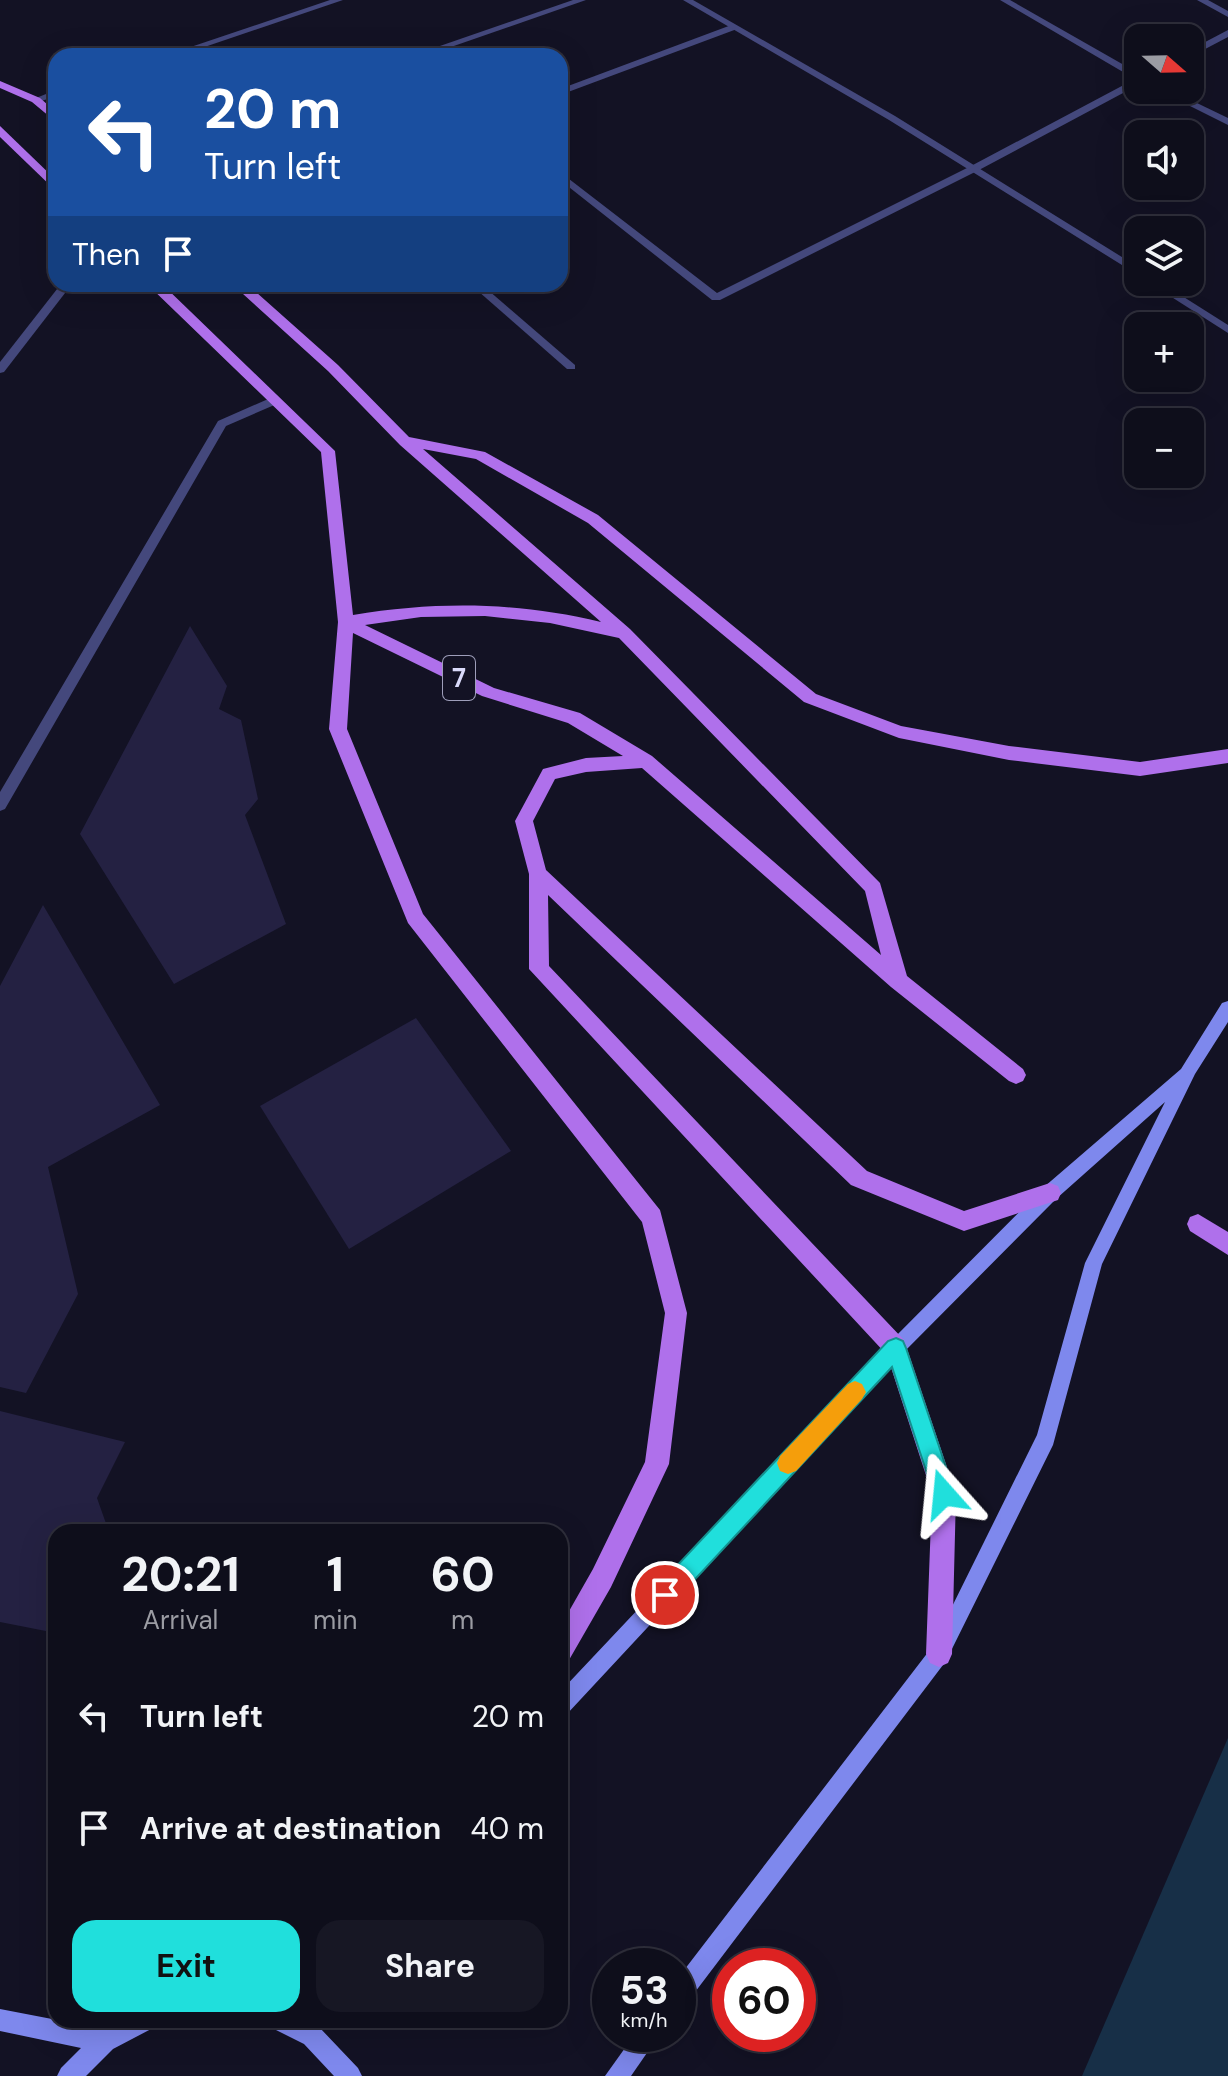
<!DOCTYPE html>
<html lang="en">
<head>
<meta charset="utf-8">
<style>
  body { margin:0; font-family:"DM Sans",sans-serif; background:#171724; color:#f1f3f6; height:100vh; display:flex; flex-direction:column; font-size:30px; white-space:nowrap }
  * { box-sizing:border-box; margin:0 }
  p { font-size:26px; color:#9b9ca3 }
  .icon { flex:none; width:44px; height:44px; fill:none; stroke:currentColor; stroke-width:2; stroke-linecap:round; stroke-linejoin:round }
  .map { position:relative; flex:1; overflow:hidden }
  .sheet { position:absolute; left:48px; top:1524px; width:520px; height:504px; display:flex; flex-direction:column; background:#0e0e1b; border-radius:24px; box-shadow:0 8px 32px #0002,0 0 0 2px #2e2e3a }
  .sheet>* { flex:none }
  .guide { position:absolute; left:48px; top:48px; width:520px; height:244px; border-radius:24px; box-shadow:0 8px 32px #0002,0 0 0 2px #2e2e3a; background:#1a4fa0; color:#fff; overflow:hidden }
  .needle { width:52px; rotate:110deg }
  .fabs { position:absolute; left:1124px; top:24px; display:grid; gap:16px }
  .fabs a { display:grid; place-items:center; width:80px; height:80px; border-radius:16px; background:#0e0e1b; box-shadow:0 8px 32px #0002,0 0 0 2px #2e2e3a; font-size:40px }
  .speed { position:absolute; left:592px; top:1948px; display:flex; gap:16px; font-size:40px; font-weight:700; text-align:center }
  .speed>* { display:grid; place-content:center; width:104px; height:104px; border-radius:50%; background:#0e0e1b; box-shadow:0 8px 32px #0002,0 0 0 2px #2e2e3a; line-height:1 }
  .speed small { font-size:20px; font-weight:400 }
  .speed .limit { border:12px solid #d22; background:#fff; color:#111 }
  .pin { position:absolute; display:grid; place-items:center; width:68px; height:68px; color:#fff; margin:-34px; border:4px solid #fff; border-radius:50%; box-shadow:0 2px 8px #0007 }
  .me { position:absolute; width:88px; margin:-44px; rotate:342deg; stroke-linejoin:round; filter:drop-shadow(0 0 6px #0008) }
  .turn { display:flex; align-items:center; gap:28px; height:168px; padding:0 24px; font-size:36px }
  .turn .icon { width:104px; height:104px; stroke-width:2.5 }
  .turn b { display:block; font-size:56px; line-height:68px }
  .then { display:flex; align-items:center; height:76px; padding:0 24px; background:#0003; gap:16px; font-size:30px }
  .eta { display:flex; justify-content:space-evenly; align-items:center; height:136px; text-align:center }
  .eta b { font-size:48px; font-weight:700; line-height:56px }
  .primary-button { display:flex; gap:16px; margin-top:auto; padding:16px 24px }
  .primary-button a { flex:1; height:92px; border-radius:24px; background:#20dfdc; color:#111; font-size:32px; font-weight:700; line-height:92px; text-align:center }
  .primary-button a+a { background:#171724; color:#f1f3f6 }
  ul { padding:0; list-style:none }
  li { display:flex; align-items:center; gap:24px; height:112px; padding:0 24px }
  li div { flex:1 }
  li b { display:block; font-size:30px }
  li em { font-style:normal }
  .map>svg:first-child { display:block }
</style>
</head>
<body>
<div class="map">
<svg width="1228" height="2076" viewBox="0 0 1228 2076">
  <rect width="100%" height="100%" fill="#131224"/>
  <path fill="#172f47" d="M1228,1738v338h-146z"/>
  <g fill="#242142">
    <path d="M190,626l37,60 -8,23 22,11 17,79 -13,16 41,109 -112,60 -94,-150z"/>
    <path d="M43,905l117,200 -112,62 30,127 -52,99 -26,-6v-401z"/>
    <path d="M416,1018l95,133 -162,98 -89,-143z"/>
    <path d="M0,1411l125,31 -28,56 12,34h-53v101l-56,-11z"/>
  </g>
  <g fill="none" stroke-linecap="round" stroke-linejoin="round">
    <g fill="#44487c" fill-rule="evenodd">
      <path d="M330,0h13l-165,56h-14z"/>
      <path d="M573,0h13l-161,56h-14z"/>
      <path d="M1000,0h10l128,73v12l-159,85 -259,130h-8l-152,-120v-8l157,121 254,-127 164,-87z"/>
      <path d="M1197,0h11l20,11v6z"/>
      <path d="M734,24l4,3 -1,2 -177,66v-6z"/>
      <path d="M1228,30v7l-38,20v-7z"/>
      <path d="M56,90v6l-20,7 -5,-3z"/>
      <path d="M1158,90h12l58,28v7z"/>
      <path d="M61,284h11l-68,88 -4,1v-11z"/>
      <path d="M470,284h11l94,81v4h-8z"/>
      <path d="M275,396l6,4 -2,3 -53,23 -221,383 -5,2v-19l218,-371z"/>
    </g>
    <g fill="#44487c" fill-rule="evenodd">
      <path d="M683,0h10l202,116 243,151v8l-249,-155z"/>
      <path d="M1148,282h12l68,43v8z"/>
    </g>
    <g fill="#7e88ed" fill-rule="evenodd">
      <path d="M1228,1001v21l-33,52 -93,190 -49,181 -107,216 -260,343 -8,3v-29l254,-331 105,-212 48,-172 80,-161 -109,97 -154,155 -335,360 -7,3v-25l330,-350 154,-155 137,-118 41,-66z"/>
      <path d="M0,2009l104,20 17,-9h35l-3,8 -40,21 -27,27h-29l4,-8 20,-20 -81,-17z"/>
      <path d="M269,2020h35l16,8 38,40 4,8h-28l-30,-32 -32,-16z"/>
      <path d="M635,2034h25l-29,42h-26z"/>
    </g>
    <g fill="#af70eb" fill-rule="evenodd">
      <path d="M0,81l40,17 16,14v10l-24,-20 -32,-14z"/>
      <path d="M0,126l56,54v11l-56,-54z"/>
      <path d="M147,284h15l173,167 18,164c85,-14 164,-13 248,7l-201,-177 -72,-74 -96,-87h15l91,81 71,72 76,15 113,63 218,179 85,32 108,20 131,16 88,-13v14l-88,13 -131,-16 -110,-22 -95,-36 -216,-179 -112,-64 -53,-10 207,180 250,254 27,93 116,93 3,6 -3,6 -7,3 -7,-3 -118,-94 -249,-219 -56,4 -31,7 -22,42 13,49 321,301 97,40 86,-28 8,3 3,7 -3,7 -94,31 -113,-46 -303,-290 1,71 355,374 52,154 -4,160 -4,9 -9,4 -9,-4 -4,-9 6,-160 -45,-139 -358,-386v-95l-14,-53 28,-52 43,-11 37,-2 -55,-33 -86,-27 -129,-63 -6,96 76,185 237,296 27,103 -18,151 -58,123 -42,73 -9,4v-37l33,-58 52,-107 20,-149 -23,-91 -234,-299 -79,-194 9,-107 -17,-170zM485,616l65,7 69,15 246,253 16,64 -229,-199 -72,-43 -86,-25 -129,-63 56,-8z"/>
      <path d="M1198,1214l30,18v23l-38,-24 -3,-7 3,-7z"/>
    </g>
  </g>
  <path fill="#20dfdc" stroke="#15918f" stroke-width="2" d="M896,1338l7,3 3,7 49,146 -4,7 -7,4 -8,-4 -44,-134 -219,236 -8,4 -8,-4 -3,-8 3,-8 231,-246z"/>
  <path fill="#f59e0b" d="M855,1381l7,3 4,8 -4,7 -66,72 -8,3 -8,-3 -3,-8 3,-7 68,-72z"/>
  <g text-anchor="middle" stroke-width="6" stroke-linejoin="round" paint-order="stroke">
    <rect fill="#131224" stroke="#9e9eba" stroke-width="2" x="443" y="656" width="32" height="44" rx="6"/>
    <g font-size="26" font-weight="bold" fill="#dadafa">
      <text x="459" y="687">7</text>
    </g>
  </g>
</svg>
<div class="fabs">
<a><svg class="needle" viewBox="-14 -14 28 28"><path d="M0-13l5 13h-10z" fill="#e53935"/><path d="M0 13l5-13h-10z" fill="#9b9ca3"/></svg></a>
<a><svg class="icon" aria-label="sound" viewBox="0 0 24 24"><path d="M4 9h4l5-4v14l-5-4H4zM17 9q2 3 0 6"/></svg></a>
<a><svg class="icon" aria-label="layers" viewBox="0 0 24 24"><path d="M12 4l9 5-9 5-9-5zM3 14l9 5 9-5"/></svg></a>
<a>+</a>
<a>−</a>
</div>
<div class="speed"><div>53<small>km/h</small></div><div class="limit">60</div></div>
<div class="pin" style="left:665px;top:1595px;background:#d93025"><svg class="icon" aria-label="arrive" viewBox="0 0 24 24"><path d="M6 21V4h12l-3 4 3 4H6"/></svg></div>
<svg class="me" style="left:944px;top:1494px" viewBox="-20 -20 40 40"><path d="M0-17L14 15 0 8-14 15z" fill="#20dfdc" stroke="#fff" stroke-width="4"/></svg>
<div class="guide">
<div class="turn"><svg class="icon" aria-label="left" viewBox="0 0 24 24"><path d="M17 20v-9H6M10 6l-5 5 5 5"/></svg><div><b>20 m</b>Turn left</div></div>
<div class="then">Then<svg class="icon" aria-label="arrive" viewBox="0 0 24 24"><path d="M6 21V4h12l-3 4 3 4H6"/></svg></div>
</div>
<section class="sheet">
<div class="eta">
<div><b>20:21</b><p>Arrival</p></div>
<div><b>1</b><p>min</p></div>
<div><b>60</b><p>m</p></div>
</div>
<ul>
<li><svg class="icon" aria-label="left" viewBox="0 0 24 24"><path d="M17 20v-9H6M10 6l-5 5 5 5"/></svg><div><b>Turn left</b></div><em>20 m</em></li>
<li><svg class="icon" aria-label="arrive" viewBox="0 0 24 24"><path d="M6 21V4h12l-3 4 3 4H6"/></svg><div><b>Arrive at destination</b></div><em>40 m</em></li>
</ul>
<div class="primary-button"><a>Exit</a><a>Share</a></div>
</section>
</div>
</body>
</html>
